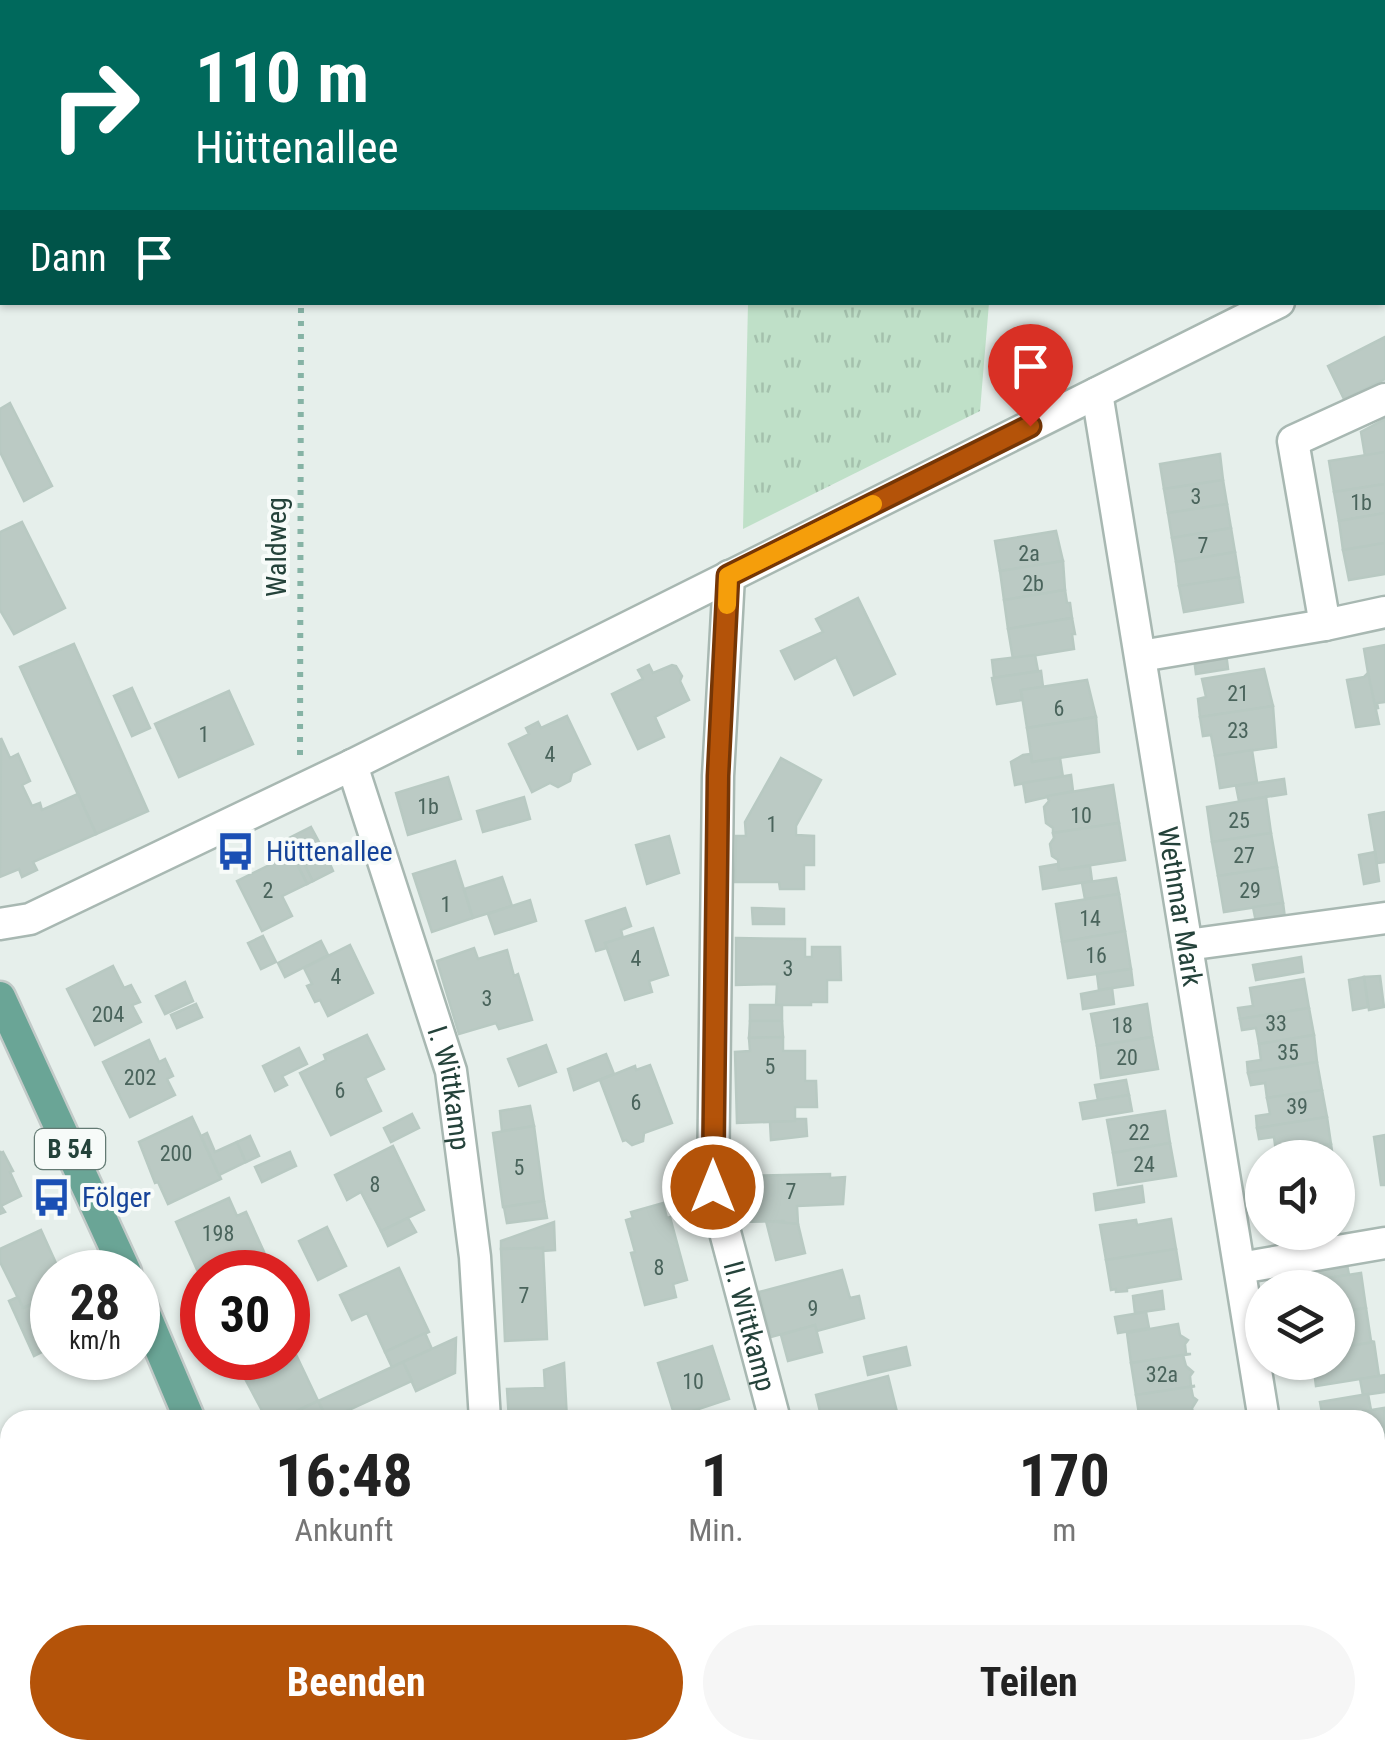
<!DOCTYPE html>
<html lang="de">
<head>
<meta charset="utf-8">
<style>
  body { margin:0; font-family:"Roboto Condensed",sans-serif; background:#f6f6f6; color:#222; height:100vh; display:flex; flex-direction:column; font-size:38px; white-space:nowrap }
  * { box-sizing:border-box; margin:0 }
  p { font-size:32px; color:#767676 }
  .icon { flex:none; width:55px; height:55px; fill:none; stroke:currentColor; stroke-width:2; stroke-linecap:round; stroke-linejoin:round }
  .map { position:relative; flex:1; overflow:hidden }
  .drawer { position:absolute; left:0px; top:1410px; width:1385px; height:350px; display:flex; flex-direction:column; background:#fff; border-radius:30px 30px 0 0; box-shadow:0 2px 8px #0004 }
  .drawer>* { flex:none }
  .hud { position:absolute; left:0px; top:0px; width:1385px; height:305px; box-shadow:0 2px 8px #0004; background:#00695c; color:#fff; overflow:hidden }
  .tools { position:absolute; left:1245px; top:1140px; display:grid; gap:20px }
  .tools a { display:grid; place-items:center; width:110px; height:110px; border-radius:50%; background:#fff; box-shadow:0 2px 8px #0004; font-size:50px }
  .speed { position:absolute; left:30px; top:1250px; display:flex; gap:20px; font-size:50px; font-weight:700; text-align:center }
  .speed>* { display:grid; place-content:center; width:130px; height:130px; border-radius:50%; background:#fff; box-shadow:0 2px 8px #0004; line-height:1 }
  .speed small { font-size:25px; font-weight:400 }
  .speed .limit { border:15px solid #d22; background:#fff; color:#111 }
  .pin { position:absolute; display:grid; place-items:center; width:85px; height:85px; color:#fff; margin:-102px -42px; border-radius:50% 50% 50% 0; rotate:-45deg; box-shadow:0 0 10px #0007 }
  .pin .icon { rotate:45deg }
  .me { position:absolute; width:110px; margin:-55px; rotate:0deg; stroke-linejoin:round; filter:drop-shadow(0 0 8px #0008) }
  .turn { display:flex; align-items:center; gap:35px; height:210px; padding:0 30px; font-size:45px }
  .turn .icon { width:130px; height:130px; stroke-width:2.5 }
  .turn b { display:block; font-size:70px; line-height:85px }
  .then { display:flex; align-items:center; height:95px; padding:0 30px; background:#0003; gap:20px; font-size:38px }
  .eta { display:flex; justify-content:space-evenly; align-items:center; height:170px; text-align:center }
  .eta b { font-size:60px; font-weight:700; line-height:70px }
  .action { display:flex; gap:20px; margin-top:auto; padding:20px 30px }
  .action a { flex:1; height:115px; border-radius:60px; background:#b45309; color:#fff; font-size:40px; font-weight:700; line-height:115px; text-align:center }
  .action a+a { background:#f6f6f6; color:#222 }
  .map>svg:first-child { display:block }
</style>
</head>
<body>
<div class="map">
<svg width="1385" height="1760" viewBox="0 0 1385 1760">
  <defs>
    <pattern id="grass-tufts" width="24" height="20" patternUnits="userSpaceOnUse" patternTransform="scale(2.5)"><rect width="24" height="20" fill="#bfe0c8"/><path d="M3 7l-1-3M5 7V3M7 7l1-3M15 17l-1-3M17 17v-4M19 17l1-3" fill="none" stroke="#a4c1ad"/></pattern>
  </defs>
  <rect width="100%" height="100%" fill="#e6efeb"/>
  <path fill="url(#grass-tufts)" d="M748,303h241l-9,108 -237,118z"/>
  <g fill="#bbcac4" stroke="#b8c9c2" stroke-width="2.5">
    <path d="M1385,337v42l-41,20 -16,-33z"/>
    <path d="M10,403l42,83 -28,15 -24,-49v-43z"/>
    <path d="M1385,419v33l-20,4 -4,-24z"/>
    <path d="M1385,452v32l-51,8 -5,-31z"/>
    <path d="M1220,454l3,26 -59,9 -4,-25z"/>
    <path d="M1223,480l4,24 -59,9 -4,-24z"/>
    <path d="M1385,484v29l-46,8 -5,-29z"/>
    <path d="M1227,504l4,24 -59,10 -4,-25z"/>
    <path d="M1385,513v30l-42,7 -4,-29z"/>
    <path d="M22,522l43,86 -51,26 -14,-24v-78z"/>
    <path d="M1231,528l4,24 -59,10 -4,-24z"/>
    <path d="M1056,531l7,30 -63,10 -5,-30z"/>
    <path d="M1385,543v31l-36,6 -6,-30z"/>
    <path d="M1235,552l4,25 -60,9 -3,-24z"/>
    <path d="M1063,561l2,29 -61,10 -4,-29z"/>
    <path d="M1239,577l4,25 -59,10 -5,-26z"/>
    <path d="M1065,590l2,13h3l2,15 -64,11 -4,-29z"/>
    <path d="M858,598l37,76 -41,21 -18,-38 -41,22 -14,-28 42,-19 -7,-13z"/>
    <path d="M1072,618l3,16h-3l2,15 -61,10 -5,-30z"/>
    <path d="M74,644l74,167 -52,23 -76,-167z"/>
    <path d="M1385,645v57l-8,1 1,5 -4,1 -10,-60z"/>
    <path d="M1226,653l2,16 -32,5 -2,-16z"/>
    <path d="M1035,655l3,16 -44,7 -2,-18z"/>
    <path d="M649,665l4,8 19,-8 4,1 6,10 -2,5 9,19 -34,17 9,20 -26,12 -26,-55 31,-15 -5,-9z"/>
    <path d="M1264,669l9,37 -73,11 -2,-18 8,-2 -4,-18z"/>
    <path d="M1041,671l2,16 -22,3 1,10 -25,4 -5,-26z"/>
    <path d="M1368,673l11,51 -23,3 -9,-47 17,-3z"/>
    <path d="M1087,680l9,37 -69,11 -6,-38z"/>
    <path d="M132,688l18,40 -18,8 -18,-40z"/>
    <path d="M229,691l24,53 -74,33 -24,-53z"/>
    <path d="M1273,706l3,41 -61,9 -4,-21 -8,1 -3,-19z"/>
    <path d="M567,716l23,48 -18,9 -2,8 -12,6 -8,-4 -18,9 -23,-48 20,-10 -3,-6 12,-6 3,6z"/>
    <path d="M1096,717l3,35 -67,10 -5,-34z"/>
    <path d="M1,738l9,20 8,-4 12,27 -8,4 10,21 8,-3 2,7 36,-16 18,40 -63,28 4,8 -15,7 -3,-8 -19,8z"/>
    <path d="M1252,750l5,32 -37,6 -5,-32z"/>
    <path d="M1031,754l1,8 28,-4 3,19 -48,8 -4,-23 12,-7z"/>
    <path d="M781,758l40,22 -25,46v9l18,1v29h-10v24h-24l-1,-7h-44l1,-46h10l-1,-14z"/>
    <path d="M1071,775l2,16 -47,11 -3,-19z"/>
    <path d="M448,777l13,42 -53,16 -12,-42z"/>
    <path d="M1284,779l2,15 -47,7 -3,-15z"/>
    <path d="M1113,785l6,38 -66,10v-5l-7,-5 -2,-16 5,-6 -2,-5z"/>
    <path d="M524,797l6,22 -47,13 -6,-21z"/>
    <path d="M1266,797l5,36 -59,9 -5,-35z"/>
    <path d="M1385,812v50l-8,1 -8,-48z"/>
    <path d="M1119,823l6,37 -66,10 -1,-10 -6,-4 -2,-12 4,-6 -1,-5z"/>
    <path d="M311,827l15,28 -21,10 8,16 -6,3 -22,-44z"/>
    <path d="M1271,833l6,34 -59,9 -6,-34z"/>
    <path d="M669,836l10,37 -32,11 -11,-39z"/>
    <path d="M1375,852l4,29 -15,3 -5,-29z"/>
    <path d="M292,854l15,30 -25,12 10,20 -30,15 -25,-50z"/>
    <path d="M326,855l7,16 -20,10 -8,-16z"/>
    <path d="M455,861l18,57 -41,14 -19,-58z"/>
    <path d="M1058,864l1,6 31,-4 2,15 -49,8 -3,-22z"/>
    <path d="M1277,867l6,36 -59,9 -6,-36z"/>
    <path d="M502,877l10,29 -39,12 -9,-29z"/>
    <path d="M1116,878l3,16 -34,5 -3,-16z"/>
    <path d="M1119,894l6,37 -63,11 -6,-38z"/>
    <path d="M530,900l6,21 -41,13 -7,-20z"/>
    <path d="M1283,903l2,15 -29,4 -3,-15z"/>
    <path d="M625,908l6,18 -10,4 2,8 -18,5 2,5 -11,3 -10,-30z"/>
    <path d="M752,908l32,1v15h-31z"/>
    <path d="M653,928l15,47 -19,6 3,11 -27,8 -20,-57z"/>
    <path d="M1125,931l6,38 -63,9 -6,-36z"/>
    <path d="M263,936l13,26 -15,7 -13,-26z"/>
    <path d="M736,938l69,1v18h7v-10h28l1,33h-14v22h-16v3h-35l1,-21 -41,1z"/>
    <path d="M321,941l7,14 -43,22 -7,-14z"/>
    <path d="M350,945l23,48 -45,23 -8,-16 -5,2 -8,-16 5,-2 -8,-16z"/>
    <path d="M474,948l4,11 29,-9 7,26 4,-2 14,46 -33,9 -3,-6 -37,11 -22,-73z"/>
    <path d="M1301,957l2,15 -47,8 -3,-15z"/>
    <path d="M113,966l11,22 7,-3 9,17 -8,3 9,17 -46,23 -28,-56z"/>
    <path d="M1131,969l2,16 -34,5 -2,-16z"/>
    <path d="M1380,976l4,31 -15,3 -5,-33z"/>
    <path d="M1364,977l4,30 -15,3 -4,-30z"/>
    <path d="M1304,979l5,29 -69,11 -2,-11 15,-2 -3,-18z"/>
    <path d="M185,982l8,19 -28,13 -9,-18z"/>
    <path d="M1112,988l2,16 -31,5 -2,-15z"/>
    <path d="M196,1004l6,13 -25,11 -6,-13z"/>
    <path d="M1147,1004l5,33 -55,9 -6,-32z"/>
    <rect x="750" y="1005" width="32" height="16"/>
    <path d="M1309,1008l5,27 -55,9 -3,-16 -14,2 -2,-11z"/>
    <path d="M750,1021h32l1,16 -34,1z"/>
    <path d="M367,1035l17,34 -19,9 16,33 -50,24 -31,-62 26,-13 -2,-5z"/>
    <path d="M1314,1035l3,27 -69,11 -1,-11 14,-2 -2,-16z"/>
    <path d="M783,1037v14h22v30h11l1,26h-22v14l-58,2 -2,-71 15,-1 -1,-13z"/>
    <path d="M1152,1037l6,32 -57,9 -4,-32z"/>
    <path d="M149,1040l10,22 6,-3 8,17 -6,3 8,16 -45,22 -27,-55z"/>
    <path d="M546,1045l10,27 -37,14 -11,-27z"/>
    <path d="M299,1048l8,16 -25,12 5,9 -12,6 -12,-25z"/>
    <path d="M606,1054l8,20 -40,16 -6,-21z"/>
    <path d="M1317,1062l5,28 -55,8 -2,-15 -14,2 -3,-12z"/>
    <path d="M650,1065l22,58 -28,10 -1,8 -11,4 -6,-5 -3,1 -23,-61 35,-14 1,4z"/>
    <path d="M1126,1080l3,15 -31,5 -3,-15z"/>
    <path d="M1322,1090l5,27 -70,11 -1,-12 14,-2 -3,-16z"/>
    <path d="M1129,1095l3,16 -49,8 -3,-16z"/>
    <path d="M530,1106l4,20 -32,5 -2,-20z"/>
    <path d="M1165,1111l5,32 -57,10 -6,-33z"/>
    <path d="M412,1114l7,14 -28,14 -7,-14z"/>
    <path d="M192,1117l29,62 -53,25 -10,-22 -3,1 -16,-41z"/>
    <path d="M1327,1117l4,27 -55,8 -2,-15 -15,2 -2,-11z"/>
    <path d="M795,1119h11l1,17 -36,4 -1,-18 25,-1z"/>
    <path d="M534,1126l10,75 -41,6 -10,-74z"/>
    <path d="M207,1133l8,19 22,-10 9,20 -27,13 -18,-39z"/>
    <path d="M1385,1135v50h-4l-7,-48z"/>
    <path d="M250,1136l9,20 -13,6 -9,-20z"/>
    <path d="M1170,1143l6,33 -58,9 -5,-32z"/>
    <path d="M1331,1144l2,14h-56l-1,-6z"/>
    <path d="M393,1146l31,64 -43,21 -20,-39 -14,8 -12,-25z"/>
    <path d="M0,1151l1,2 2,-1 10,19 -3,1 11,24 -20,10 4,6 -5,2z"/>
    <path d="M290,1152l6,14 -34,16 -7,-15z"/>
    <path d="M830,1174v4l15,-1 -2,27 -46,2 1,18h-13l-1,-3 -44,1 -1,-46z"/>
    <path d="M1142,1186l2,16 -48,8 -2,-16z"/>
    <path d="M229,1198l8,18 9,-4 19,42 -40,18h-23v9l-26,-59z"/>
    <path d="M544,1201l3,17 -40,5 -3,-16z"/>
    <path d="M663,1203l4,15 3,-1 17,63 -14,4 3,13 -31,8 -14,-52 4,-1 -9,-32 7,-2 -2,-6z"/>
    <path d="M408,1218l8,14 -28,14 -7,-15z"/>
    <path d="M1171,1219l5,30 -70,11 -6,-35 36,-5 1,5z"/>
    <path d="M766,1221l32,3 7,29 -29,7z"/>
    <path d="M554,1222l1,28 -12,1v-3l-42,1v-8z"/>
    <path d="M327,1227l19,39 -28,14 -19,-39z"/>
    <path d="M41,1230l19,42h-8v23l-29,13 -23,-46v-13z"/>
    <path d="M543,1248l4,91 -42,2 -4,-92z"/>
    <path d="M1176,1249l5,30 -54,9v3l-11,1v-3l-5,1 -5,-30z"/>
    <path d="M1346,1259l3,16 -48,7 -3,-16z"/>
    <path d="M399,1268l30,64 -44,20 -18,-39 -15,7 -12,-25z"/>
    <path d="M842,1270l8,28 9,-2 5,22 -47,13 -2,-6 -44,12 -12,-45z"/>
    <path d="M1361,1273l5,35 -28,4v-24h-38l1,-6z"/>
    <path d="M1162,1291l2,18 -29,4 -2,-17z"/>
    <path d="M52,1295v52l-18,9 -25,-55 9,-4 5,11z"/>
    <path d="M1366,1308l5,33 3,1 -36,6v-36z"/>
    <path d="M1146,1312l3,16 -31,5 -3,-16z"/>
    <path d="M1178,1324l2,11 8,5 -3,4 1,10h5l-60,9 -4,-30z"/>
    <path d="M815,1325l7,27 -34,9 -7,-26z"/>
    <path d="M425,1333l7,16 -40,18 -7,-15z"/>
    <path d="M456,1338l-1,35 -39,18 -13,-29z"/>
    <path d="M290,1342l28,59 -40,19h-11l-24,-45 -3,2 -4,-8 22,-11h30v-15z"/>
    <path d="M1374,1342l5,34 -63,10 -3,-24h25v-14z"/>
    <path d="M712,1346l17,53 -54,18 -17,-54z"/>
    <path d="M906,1347l4,18 -42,10 -4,-18z"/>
    <path d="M1183,1355l3,11 7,6 -3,4 1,10h4l-59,9 -5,-32z"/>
    <path d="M403,1362l9,19 -85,39 -9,-19z"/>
    <path d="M564,1363l3,57h-58l-2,-31 38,-1 -1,-18z"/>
    <path d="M1385,1375v17l-22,3 -3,-16z"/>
    <path d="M888,1376l11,44h-77l-6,-25z"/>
    <path d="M1195,1386l-4,1 2,10 4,3 -5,8 2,11 -54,1 -4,-25z"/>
    <path d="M1368,1394l3,16 -48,8 -3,-16z"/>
    <path d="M318,1401l9,19h-49z"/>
    <path d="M1384,1408l1,35 -10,2v-25h-53l1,-2z"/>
    <path d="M1385,1443v36l-10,1v-35z"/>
    <path d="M1385,1479v36l-10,1v-36z"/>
    <path d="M5,1573l5,11v108l-10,5v-122z"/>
    <path d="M1384,1609l1,35 -10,2v-36z"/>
    <path d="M1385,1644v36l-10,2v-36z"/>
    <path d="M1385,1680v35l-10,2v-35z"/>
    <path d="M214,1750h65l5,10h-65z"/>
    <path d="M416,1750h69v2l-18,8h-46z"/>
    <path d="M532,1750h42l2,10h-42z"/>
    <path d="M599,1750h50l3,10h-43l-1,-4 -7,2z"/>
    <path d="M883,1750h64l-17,5 2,5h-46z"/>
    <path d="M1209,1750h57l2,10h-58z"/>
  </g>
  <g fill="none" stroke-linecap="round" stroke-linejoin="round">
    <defs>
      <g id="minor">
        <path d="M1382,251l3,-1"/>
        <path id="s1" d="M1097,393l167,1027"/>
        <path id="s2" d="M729,576l-11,200 -5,411 62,233"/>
        <path d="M1325,625l-32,-184 92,-42"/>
        <path d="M1141,656l184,-31 60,-13"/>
        <path id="s3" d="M352,765l99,306 24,186 10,163"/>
        <path d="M0,924l30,-5 322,-154 927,-463"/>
        <path d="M1187,945l198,-27"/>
        <path d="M1240,1268l145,-25"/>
        <path d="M0,1509l10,-5"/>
        <path d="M1375,1572l10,-1"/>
        <path d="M509,1750l1,10"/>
        <path d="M862,1750l3,10"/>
        <path d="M1317,1750l2,10"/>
      </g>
      <g id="major">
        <path d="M0,997l126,275"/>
        <path d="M138,1297l52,123"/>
        <path d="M342,1750l4,10"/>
      </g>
    </defs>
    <use href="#minor" stroke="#a8b8b2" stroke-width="35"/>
    <use href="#major" stroke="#c2cac8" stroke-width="35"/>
    <g stroke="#86b3a5" stroke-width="6" stroke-dasharray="5 8" stroke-linecap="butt">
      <path d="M303,2v-2"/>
      <path d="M300,755l1,-453"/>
    </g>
    <use href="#minor" stroke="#fff" stroke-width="30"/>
    <use href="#major" stroke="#6aa596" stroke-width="30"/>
  </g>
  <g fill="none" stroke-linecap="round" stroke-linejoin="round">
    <defs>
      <path id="route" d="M713,1187l5,-411 10,-200 302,-150"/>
    </defs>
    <use href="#route" stroke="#753606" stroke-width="25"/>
    <use href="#route" stroke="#b45309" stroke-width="18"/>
    <path stroke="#f59e0b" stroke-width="18" d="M727,605l1,-29 145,-72"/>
  </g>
  <defs>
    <symbol id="bus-bare" viewBox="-9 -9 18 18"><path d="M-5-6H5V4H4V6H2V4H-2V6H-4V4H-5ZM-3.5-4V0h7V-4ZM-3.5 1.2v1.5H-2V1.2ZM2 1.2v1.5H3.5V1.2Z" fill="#1a4fb4" stroke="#f7fbf9" stroke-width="2.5" paint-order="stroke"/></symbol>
  </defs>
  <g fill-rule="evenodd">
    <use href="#bus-bare" x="208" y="824" width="55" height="55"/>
    <use href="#bus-bare" x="24" y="1170" width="55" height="55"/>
  </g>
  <g text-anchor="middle" stroke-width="8" stroke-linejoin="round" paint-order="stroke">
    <g font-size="22" fill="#4a645c">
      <text x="1196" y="504">3</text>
      <text x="1361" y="510">1b</text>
      <text x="1203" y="553">7</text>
      <text x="1029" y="561">2a</text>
      <text x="1033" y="591">2b</text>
      <text x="1238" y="701">21</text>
      <text x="1059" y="716">6</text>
      <text x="1238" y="738">23</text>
      <text x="204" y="742">1</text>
      <text x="550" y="762">4</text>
      <text x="428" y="814">1b</text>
      <text x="1081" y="823">10</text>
      <text x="1239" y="828">25</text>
      <text x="772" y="832">1</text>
      <text x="1244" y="863">27</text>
      <text x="268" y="898">2</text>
      <text x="1250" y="898">29</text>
      <text x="446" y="912">1</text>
      <text x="1090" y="926">14</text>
      <text x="1096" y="963">16</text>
      <text x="636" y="966">4</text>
      <text x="788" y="976">3</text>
      <text x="336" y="984">4</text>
      <text x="487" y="1006">3</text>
      <text x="108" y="1022">204</text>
      <text x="1276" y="1031">33</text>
      <text x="1122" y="1033">18</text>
      <text x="1288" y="1060">35</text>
      <text x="1127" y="1065">20</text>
      <text x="770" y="1074">5</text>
      <text x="140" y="1085">202</text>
      <text x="340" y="1098">6</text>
      <text x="636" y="1110">6</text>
      <text x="1297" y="1114">39</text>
      <text x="1139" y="1140">22</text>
      <text x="176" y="1161">200</text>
      <text x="1144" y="1172">24</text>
      <text x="519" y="1175">5</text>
      <text x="375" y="1192">8</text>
      <text x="791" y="1199">7</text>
      <text x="218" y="1241">198</text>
      <text x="659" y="1275">8</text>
      <text x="524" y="1303">7</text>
      <text x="813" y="1316">9</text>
      <text x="1162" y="1382">32a</text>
      <text x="693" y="1389">10</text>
    </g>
    <rect fill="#f7fbf9" stroke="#637a73" stroke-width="2.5" x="35" y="1129" width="70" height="40" rx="8"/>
    <g font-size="25" font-weight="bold" fill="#24423a">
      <text x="70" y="1158">B 54</text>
    </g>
    <g font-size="28" fill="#24423a" stroke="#f7fbf9">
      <text transform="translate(276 547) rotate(-90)" y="10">Waldweg</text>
      <text dy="10" stroke="none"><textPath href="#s1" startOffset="520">Wethmar Mark</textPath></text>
      <text dy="10" stroke="none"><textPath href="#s3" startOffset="338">I. Wittkamp</textPath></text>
      <text dy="10" stroke="none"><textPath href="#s2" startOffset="755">II. Wittkamp</textPath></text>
    </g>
    <g font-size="28" fill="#164399" stroke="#f7fbf9" text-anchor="start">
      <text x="266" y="861">Hüttenallee</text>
      <text x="82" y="1207">Fölger</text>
    </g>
  </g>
</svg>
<div class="tools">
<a><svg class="icon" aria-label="sound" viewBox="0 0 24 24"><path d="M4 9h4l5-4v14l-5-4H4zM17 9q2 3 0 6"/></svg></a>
<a><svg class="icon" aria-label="layers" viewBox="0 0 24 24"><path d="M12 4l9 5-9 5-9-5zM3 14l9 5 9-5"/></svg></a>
</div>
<div class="speed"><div>28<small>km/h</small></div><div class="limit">30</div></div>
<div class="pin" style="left:1030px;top:426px;background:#d93025"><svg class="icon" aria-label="arrive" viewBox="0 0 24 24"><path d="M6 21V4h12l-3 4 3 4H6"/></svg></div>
<svg class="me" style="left:713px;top:1187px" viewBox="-20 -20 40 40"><circle r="17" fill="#b45309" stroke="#fff" stroke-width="3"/><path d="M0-11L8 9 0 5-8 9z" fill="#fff"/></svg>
<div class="hud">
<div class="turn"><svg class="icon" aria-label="right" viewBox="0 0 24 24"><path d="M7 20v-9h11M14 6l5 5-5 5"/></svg><div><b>110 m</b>Hüttenallee</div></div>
<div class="then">Dann<svg class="icon" aria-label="arrive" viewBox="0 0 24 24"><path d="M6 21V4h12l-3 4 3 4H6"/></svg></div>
</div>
<section class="drawer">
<div class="eta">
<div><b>16:48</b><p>Ankunft</p></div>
<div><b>1</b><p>Min.</p></div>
<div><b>170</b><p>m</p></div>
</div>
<div class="action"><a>Beenden</a><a>Teilen</a></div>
</section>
</div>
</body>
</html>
